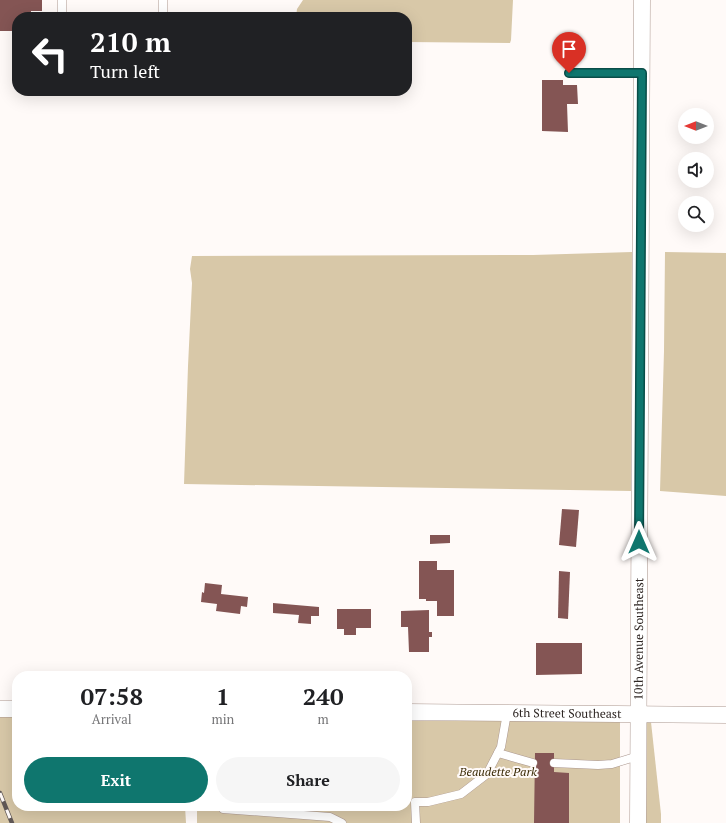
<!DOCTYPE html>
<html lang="en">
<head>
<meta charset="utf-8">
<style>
  body { margin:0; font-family:"PT Serif",serif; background:#f6f6f6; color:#202124; height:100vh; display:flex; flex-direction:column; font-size:15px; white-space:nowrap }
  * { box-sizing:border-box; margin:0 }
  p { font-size:13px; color:#757577 }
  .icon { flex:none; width:22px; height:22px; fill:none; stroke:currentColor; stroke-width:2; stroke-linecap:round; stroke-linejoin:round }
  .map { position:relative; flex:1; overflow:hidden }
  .details { position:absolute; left:12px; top:671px; width:400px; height:140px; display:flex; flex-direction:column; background:#fff; border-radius:16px; box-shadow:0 4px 16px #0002 }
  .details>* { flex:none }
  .hud { position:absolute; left:12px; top:12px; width:400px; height:84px; border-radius:16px; box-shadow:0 4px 16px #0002; background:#202124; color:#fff; overflow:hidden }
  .needle { width:26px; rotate:270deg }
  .fabs { position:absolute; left:678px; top:108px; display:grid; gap:8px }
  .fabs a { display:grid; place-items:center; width:36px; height:36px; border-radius:50%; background:#fff; box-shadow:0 4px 16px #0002; font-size:20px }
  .pin { position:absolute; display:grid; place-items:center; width:34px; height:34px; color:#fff; margin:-41px -17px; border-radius:50% 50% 50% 0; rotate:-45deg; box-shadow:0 0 4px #0007 }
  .pin .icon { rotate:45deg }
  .me { position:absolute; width:44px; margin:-22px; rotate:0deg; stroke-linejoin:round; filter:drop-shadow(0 0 3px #0008) }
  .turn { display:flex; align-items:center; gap:14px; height:84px; padding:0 12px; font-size:18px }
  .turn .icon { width:52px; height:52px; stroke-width:2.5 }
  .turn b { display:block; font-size:28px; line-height:34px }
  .eta { display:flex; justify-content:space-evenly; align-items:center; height:68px; text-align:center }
  .eta b { font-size:24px; font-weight:800; line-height:28px }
  .primary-button { display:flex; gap:8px; margin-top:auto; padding:8px 12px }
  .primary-button a { flex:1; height:46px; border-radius:24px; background:#0f766e; color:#fff; font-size:16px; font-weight:800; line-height:46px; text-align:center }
  .primary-button a+a { background:#f6f6f6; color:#202124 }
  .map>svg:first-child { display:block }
</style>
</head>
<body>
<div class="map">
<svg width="726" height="823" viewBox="0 0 726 823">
  <rect width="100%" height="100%" fill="#fffaf8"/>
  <g fill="#d8c8a8">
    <path d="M303,0h210l-2,40 -1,3 -103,-1v-25h-111l1,-8z"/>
    <path d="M632,252l-1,239 -447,-7 4,-118 4,-83 -2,-14 2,-13 341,-1z"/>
    <path d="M665,252l61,1v243l-66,-5 4,-140z"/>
    <path d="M0,716h17v90h168l1,17h-186z"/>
    <path d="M407,721h213v102h-423v-17h210z"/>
    <path d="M647,722h4l10,92v9h-15z"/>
  </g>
  <g fill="#845554">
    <path d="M0,0h42v11h-11v6h-14v14h-17z"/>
    <path d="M542,80h21v5h14l1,19h-11l1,28 -26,-1z"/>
    <path d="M562,509l17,1 -3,37 -17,-2z"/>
    <path d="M430,535h20v8l-20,1z"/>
    <path d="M419,561h18v9h17v46h-17v-15h-11v-2h-7z"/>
    <path d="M559,571l11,1 -2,47 -10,-1z"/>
    <path d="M205,583l17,2 -1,9 27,3 -1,10 -6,-1 -1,8 -24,-3 1,-7 -16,-2 1,-10 2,1z"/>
    <path d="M273,603l46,4v9h-8v8l-13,-1 1,-8 -26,-2z"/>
    <path d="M337,609h34v19h-15v7h-12v-6h-7z"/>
    <path d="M429,610v22h3v5h-3v15h-20l-1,-25h-7v-16z"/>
    <path d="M536,643h46v31l-46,1z"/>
    <path d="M535,753h19v19l15,1v50h-35z"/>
  </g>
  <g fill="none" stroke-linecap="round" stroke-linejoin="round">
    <defs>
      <g id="service">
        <path d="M62,0v17"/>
        <path d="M163,17v-17"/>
        <path d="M569,73h73"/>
        <path d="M498,753l35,10"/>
        <path d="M554,763l44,2 14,-1 26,-8"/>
        <path d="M221,806l2,3 107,8 12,6"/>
        <path d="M416,823l-1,-21h13l33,-8 26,-20 14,-27 6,-34"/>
      </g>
      <g id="minor">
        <path d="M0,709h17"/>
        <path id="s1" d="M407,712l319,3"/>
        <path id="s2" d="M638,823l4,-823"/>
      </g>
    </defs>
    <use href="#service" stroke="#ab978f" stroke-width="9"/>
    <use href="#minor" stroke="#ab978f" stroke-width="17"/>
    <use href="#service" stroke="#fff" stroke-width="8"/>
    <use href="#minor" stroke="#fff" stroke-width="16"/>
    <defs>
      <path id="rail" d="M0,793l12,30"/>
    </defs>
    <use href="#rail" stroke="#605856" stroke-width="4.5"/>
    <use href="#rail" stroke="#fffaf8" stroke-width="3" stroke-dasharray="9" stroke-linecap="butt"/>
  </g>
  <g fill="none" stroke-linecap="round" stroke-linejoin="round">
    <defs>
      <path id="route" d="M569,73h73l-3,469"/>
    </defs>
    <use href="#route" stroke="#0a4d48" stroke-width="10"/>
    <use href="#route" stroke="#0f766e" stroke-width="7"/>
  </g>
  <g text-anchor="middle" stroke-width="4" stroke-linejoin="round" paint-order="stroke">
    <g font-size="12" fill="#2f2724" stroke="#fffaf8">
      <text dy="4" stroke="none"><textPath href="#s2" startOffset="184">10th Avenue Southeast</textPath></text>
      <text dy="4" stroke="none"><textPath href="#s1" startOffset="160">6th Street Southeast</textPath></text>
    </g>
    <g font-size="12" font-style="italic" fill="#3a2a05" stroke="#fffaf8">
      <text x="498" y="776">Beaudette Park</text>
    </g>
  </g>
</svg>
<div class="fabs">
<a><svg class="needle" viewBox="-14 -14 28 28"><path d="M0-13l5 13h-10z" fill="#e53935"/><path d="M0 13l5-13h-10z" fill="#757577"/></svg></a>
<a><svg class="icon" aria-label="sound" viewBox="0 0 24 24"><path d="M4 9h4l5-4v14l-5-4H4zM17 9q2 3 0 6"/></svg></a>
<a><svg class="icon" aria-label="search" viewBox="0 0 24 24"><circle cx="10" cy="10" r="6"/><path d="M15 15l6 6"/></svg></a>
</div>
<div class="pin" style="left:569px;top:73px;background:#d93025"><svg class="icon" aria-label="arrive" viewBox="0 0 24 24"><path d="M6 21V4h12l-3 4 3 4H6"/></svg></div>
<svg class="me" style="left:639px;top:542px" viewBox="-20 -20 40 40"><path d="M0-17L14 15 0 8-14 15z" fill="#0f766e" stroke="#fff" stroke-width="4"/></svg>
<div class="hud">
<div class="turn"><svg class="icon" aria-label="left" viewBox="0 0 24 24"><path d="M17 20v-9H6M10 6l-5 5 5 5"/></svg><div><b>210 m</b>Turn left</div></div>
</div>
<section class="details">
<div class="eta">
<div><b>07:58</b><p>Arrival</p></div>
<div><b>1</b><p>min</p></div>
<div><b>240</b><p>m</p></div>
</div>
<div class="primary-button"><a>Exit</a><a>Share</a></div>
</section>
</div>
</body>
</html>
